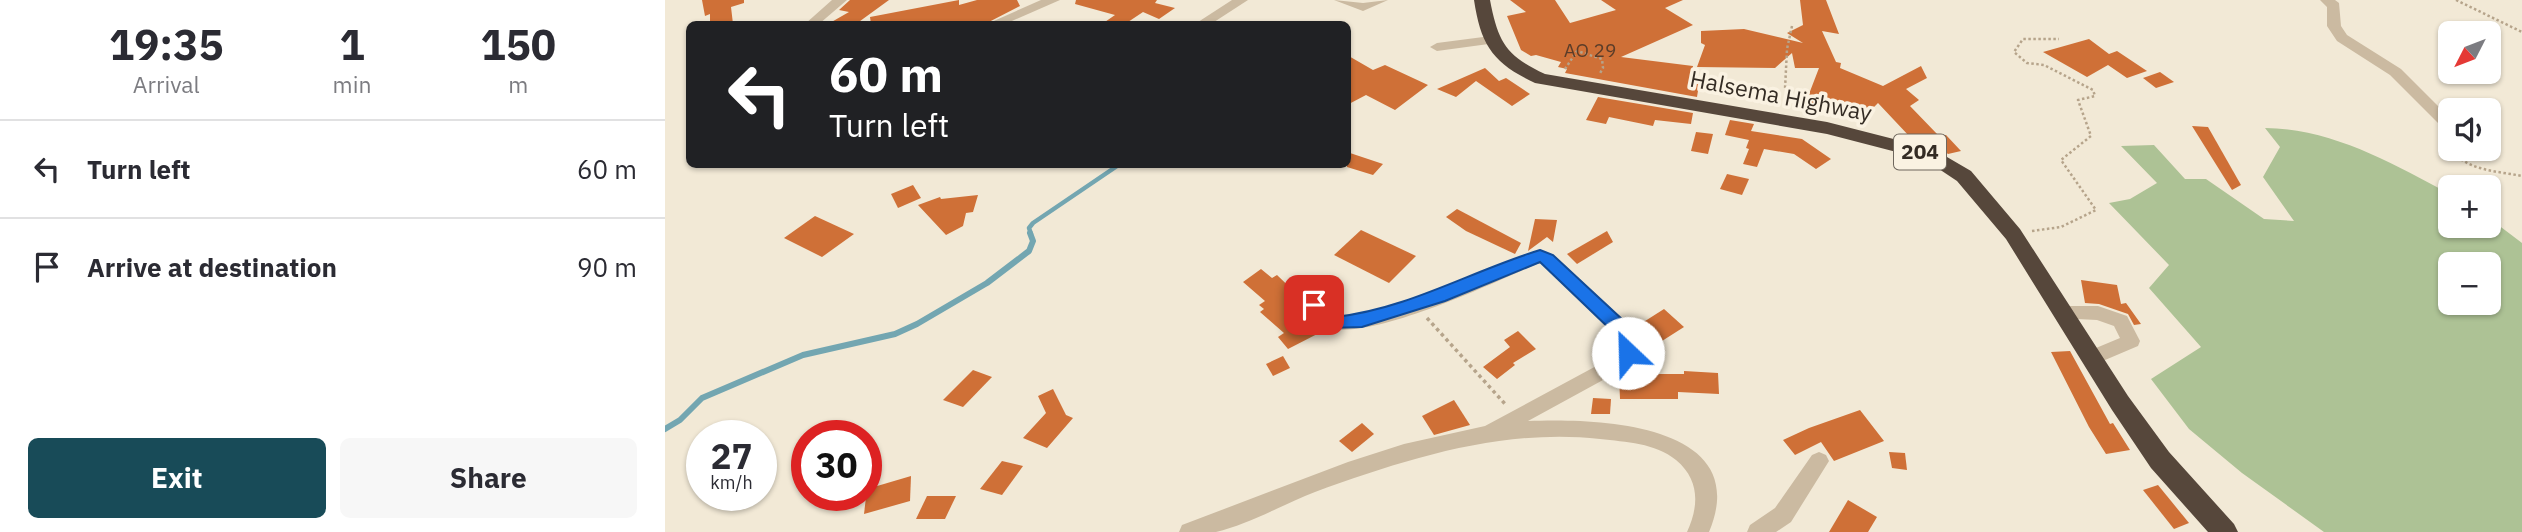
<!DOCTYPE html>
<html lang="en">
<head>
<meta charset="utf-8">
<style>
  body { margin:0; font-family:"IBM Plex Sans",sans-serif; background:#f7f7f7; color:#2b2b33; height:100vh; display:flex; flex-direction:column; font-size:26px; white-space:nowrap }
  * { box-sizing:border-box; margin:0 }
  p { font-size:23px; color:#7c7c81 }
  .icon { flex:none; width:38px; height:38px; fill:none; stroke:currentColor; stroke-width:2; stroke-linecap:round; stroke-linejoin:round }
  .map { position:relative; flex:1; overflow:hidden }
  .panel { display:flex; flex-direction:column; background:#fff; width:665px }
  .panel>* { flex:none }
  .banner { position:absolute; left:21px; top:21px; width:665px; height:147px; border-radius:10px; box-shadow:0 2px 5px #0004; background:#202124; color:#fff; overflow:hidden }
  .needle { width:46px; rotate:228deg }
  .buttons { position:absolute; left:1773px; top:21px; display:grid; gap:14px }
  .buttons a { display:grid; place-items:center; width:63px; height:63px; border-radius:10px; background:#fff; box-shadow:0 2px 5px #0004; font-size:35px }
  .speed { position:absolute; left:21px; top:420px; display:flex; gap:14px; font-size:35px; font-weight:700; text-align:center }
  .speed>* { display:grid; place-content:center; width:91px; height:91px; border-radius:50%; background:#fff; box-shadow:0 2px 5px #0004; line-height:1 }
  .speed small { font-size:18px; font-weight:400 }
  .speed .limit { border:10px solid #d22; background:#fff; color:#111 }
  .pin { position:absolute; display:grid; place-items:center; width:60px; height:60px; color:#fff; margin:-30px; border-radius:14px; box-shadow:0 4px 10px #0006 }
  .me { position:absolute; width:77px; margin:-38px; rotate:336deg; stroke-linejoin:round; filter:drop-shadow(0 0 5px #0008) }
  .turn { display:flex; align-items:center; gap:24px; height:147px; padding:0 28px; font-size:32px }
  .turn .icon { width:91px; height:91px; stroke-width:2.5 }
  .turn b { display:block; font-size:49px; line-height:60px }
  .eta { display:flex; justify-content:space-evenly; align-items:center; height:119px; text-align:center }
  .eta b { font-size:42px; font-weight:700; line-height:49px }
  .primary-button { display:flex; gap:14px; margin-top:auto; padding:14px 28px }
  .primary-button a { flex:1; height:80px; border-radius:10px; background:#184b58; color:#fff; font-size:28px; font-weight:700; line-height:80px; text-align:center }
  .primary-button a+a { background:#f7f7f7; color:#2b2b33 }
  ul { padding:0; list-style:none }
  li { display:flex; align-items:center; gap:21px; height:98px; padding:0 28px; border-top:2px solid #e1e1e2 }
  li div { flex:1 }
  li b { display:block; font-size:26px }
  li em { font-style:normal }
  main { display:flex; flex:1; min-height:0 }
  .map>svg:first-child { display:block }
</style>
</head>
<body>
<main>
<section class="panel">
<div class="eta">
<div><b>19:35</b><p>Arrival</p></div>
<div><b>1</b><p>min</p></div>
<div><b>150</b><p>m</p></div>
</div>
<ul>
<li><svg class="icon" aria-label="left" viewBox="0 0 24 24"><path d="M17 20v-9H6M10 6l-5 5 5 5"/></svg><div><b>Turn left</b></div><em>60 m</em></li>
<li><svg class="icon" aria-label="arrive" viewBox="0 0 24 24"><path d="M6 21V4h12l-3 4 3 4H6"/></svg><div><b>Arrive at destination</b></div><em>90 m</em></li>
</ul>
<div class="primary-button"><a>Exit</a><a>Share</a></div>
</section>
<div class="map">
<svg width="1857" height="532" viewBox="0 0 1857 532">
  <rect width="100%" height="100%" fill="#f2e9d6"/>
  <path fill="#adc295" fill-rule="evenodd" d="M1600,128c68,1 126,35 185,66v32h39v-8l33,25v289h-198l-82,-59 -53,-44 -38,-50 50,-32 -52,-59 20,-23 -60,-62 21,-4 27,-16 -36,-37 33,-1 31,34h21l58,40 30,2 -31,-44 17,-30zM1785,264h39v39h-39z"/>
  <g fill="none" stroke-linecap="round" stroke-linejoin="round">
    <path stroke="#73a6b1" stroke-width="4.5" d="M366,234l-2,-6 4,-5 87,-59"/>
    <path stroke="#73a6b1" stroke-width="6" d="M0,429l15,-9 22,-22 101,-43 92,-21 22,-10 70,-41 42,-32 4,-10 -3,-8"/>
  </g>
  <g fill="#cf7037">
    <path d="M37,0h42v3l-13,4 2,17h-23v-10l-5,2z"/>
    <path d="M185,0h39l-33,24h-28l21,-12 -10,-2z"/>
    <path d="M294,0v5l18,-5h40l3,6 -35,18h-114l-1,-7z"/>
    <path d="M411,0h81l-2,3 20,5 -16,11 -16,-7 -18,12h-23l13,-9 -40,-11z"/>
    <path d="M845,0h45l15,23 46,-13 -15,-10h82l-18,8 28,17 -72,32 72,9 -1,10 8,2 -3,19 -132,-24 2,-4 -9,-2 3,-5 -25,-7 -5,1 -10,-6 -14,-34 19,-4z"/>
    <path d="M1135,0h26l13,34 -17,-3 14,31 5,1 -1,5 43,18 38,-20 6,12 -21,11 13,11 -9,6 28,29h8l15,16 -13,3 -14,-12 -10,2 -9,-8 -5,1 -32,-34 -15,15 -35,-16 -3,9 -21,-4 15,-39h-24l-3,-15 -17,15 -78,-1 8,-22 -4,-2v-12l43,-2 59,14 -16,-10 16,-8z"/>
    <path d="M1424,39l20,15 8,-3 30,20 -20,7 -19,-13 -21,12 -44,-25z"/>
    <path d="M682,55l26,15 12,-5 43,20 -33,25 -29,-15 -19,10z"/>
    <path d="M820,68l14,13 7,-3 24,16 -18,12 -36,-25 -20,16 -19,-8z"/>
    <path d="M1495,72l14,10 -18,6 -13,-10z"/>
    <path d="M933,97l95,16 -2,11 -36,-4 -2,6 -44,-9 -3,7 -20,-4z"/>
    <path d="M1065,120l24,4 -3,7 51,8 29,20 -15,10 -22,-15 -30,-5 -7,18 -14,-3 6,-15 -3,-1 3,-8 -24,-5z"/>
    <path d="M1527,126l16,1 33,58 -9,5z"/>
    <path d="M1031,132l17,2 -5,20 -17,-3z"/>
    <path d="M682,152l36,12 -10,11 -26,-8z"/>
    <path d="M1062,174l22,5 -7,16 -22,-6z"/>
    <path d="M248,185l8,13 -23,10 -7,-14z"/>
    <path d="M313,195l-5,17 -7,1 -3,13 -17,9 -28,-30 22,-8 1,2z"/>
    <path d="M792,209l64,34 -6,11 -49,-23 -20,-14z"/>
    <path d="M150,216l39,18 -32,23 -38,-19z"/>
    <path d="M870,219l22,1 -4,22 -6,-5 -19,14z"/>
    <path d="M696,230l55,26 -27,27 -55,-28z"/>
    <path d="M942,231l6,11 -36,22 -10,-10z"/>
    <path d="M596,269l11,9 5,-3 27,26 -1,6 22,23 -37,19 -10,-12 6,-4 -24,-21 4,-3 -5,-4 6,-4 -22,-19z"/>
    <path d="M1416,280l36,5 4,19 5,-1 15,21 -7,1 -6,-11 -29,-10 -14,-1z"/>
    <path d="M999,309l20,18 -22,14 -20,-18z"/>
    <path d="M853,331l18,18 -23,14 2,2 -18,14 -14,-12 27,-20 -6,-7z"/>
    <path d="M1405,351l40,73 3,-1 17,27 -24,4 -17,-27 -38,-75z"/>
    <path d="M618,356l7,12 -17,8 -7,-12z"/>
    <path d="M308,370l19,7 -29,30 -20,-7z"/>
    <path d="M1019,371l34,2 1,21 -41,-2v7h-58l-1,-25h65z"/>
    <path d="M388,389l13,26 7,3 -26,30 -24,-10 23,-25 -8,-17z"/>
    <path d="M928,398l18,1 -1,15h-19z"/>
    <path d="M789,400l16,25 -36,10 -12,-19z"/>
    <path d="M1195,410l24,31 -50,20 -13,-19 -26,13 -12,-15 26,-12z"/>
    <path d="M697,423l12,11 -22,18 -13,-11z"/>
    <path d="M1224,452l16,1 2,17 -15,-2z"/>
    <path d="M337,461l21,5 -21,29 -22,-6z"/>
    <path d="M246,476l-1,25 -46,13 3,-25z"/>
    <path d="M1493,485l31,38 -15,6 -31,-39z"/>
    <path d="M262,496h29l-11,23h-29z"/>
    <path d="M1183,500l29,17 -9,15h-39z"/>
  </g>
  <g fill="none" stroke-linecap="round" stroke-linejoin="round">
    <g stroke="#b6a48b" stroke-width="2.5" stroke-dasharray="2.5 2.5" stroke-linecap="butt">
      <path d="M1791,0l66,32"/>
      <path d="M1127,26l-5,23 -2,40 16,8v13"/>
      <path d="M900,69l12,-18 25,8 1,9 -4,7"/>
      <path d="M1785,149c17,22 47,22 72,27"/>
      <path d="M1367,231l29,-4 35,-17 -35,-50 30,-24 -13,-36 17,-4 -2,-6 -49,-25 -17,-2 -13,-11 9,-13h36"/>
    </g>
    <path stroke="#b6a48b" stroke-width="3.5" stroke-dasharray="3.5 3.5" stroke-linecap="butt" d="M762,318l79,87"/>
    <g fill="#cbbaa1" fill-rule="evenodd">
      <path d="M167,0h15l-28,24h-14z"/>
      <path d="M376,0h19l-55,24h-18z"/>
      <path d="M567,0h16l-37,24h-16z"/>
      <path d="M669,0l29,3 25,-3 -25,11z"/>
      <path d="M1655,0h15l4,3 2,23 6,9 54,34 49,49v13l-6,-2 -54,-54 -53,-34 -10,-15v-19z"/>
      <path d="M826,36l7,4 -2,3 -59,8 -7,-4 7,-4z"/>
      <path d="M871,251l18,4 72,67 12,21 -3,15 -21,16 -86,47c67,-3 227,1 181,111h-22c12,-26 13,-52 -11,-72 -21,-17 -50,-18 -76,-21 -97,-11 -194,20 -285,53 -31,12 -66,32 -99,40 -11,0 -25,0 -37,0l3,-7 166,-63 56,-18 81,-18 115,-62 19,-14 1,-6 -8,-12 -69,-68h-6c-45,19 -169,79 -213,63l-19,-22 3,-5h12l15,16c68,1 137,-46 201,-65z"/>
      <path d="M1398,306h35l29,10 13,25 -2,5 -40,17 -7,3 -7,-3 -2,-5 2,-5 36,-15 -6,-12 -17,-6 -40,-2 -3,-5 3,-5z"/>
      <path d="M1154,452l7,3 3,6 -38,61 -15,10h-29l3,-7 25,-17 37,-53z"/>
    </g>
    <path fill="#56473b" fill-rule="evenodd" d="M809,0h16c8,42 16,56 55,74l282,48 94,24 26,11 24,14 49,58 108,167 41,56 65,72 4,8h-30l-57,-64 -39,-58 -106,-171 -49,-58 -24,-16 -25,-10 -81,-21 -292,-51c-42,-20 -54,-37 -61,-83z"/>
  </g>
  <path fill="#1a73e8" stroke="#114b97" stroke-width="2" d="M875,250l13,5 72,67 13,21 -4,15h-12l-3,-5 1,-10 -7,-11 -73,-70 -95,39 -83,26 -34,1 -8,-4 -14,-19 8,-7 6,2 15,17c73,-8 136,-46 205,-67z"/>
  <g text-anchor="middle" stroke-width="7" stroke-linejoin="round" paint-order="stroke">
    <g font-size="19" fill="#5b3d29">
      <text x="925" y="57">AO 29</text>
    </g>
    <rect fill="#faf2e2" stroke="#6f675d" stroke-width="2" x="1229" y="134.5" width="52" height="35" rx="5"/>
    <g font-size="21" font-weight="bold" fill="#342c24">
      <text x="1255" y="159">204</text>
    </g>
    <g font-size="23" fill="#342c24" stroke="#faf2e2">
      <text transform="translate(1116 96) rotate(11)" y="8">Halsema Highway</text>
    </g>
  </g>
</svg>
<div class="buttons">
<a><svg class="needle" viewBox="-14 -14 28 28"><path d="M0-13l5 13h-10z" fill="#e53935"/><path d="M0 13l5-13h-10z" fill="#7c7c81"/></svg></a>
<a><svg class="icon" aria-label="sound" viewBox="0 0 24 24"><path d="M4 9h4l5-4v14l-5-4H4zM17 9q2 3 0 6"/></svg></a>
<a>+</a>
<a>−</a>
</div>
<div class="speed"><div>27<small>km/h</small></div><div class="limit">30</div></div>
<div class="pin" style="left:649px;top:305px;background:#d93025"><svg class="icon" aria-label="arrive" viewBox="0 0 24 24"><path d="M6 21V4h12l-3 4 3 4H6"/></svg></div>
<svg class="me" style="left:963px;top:353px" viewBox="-20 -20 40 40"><circle r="19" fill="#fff"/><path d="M0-13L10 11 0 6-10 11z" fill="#1a73e8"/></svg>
<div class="banner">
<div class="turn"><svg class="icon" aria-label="left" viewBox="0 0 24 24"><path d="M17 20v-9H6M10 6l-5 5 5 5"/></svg><div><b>60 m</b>Turn left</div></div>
</div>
</div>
</main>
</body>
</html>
